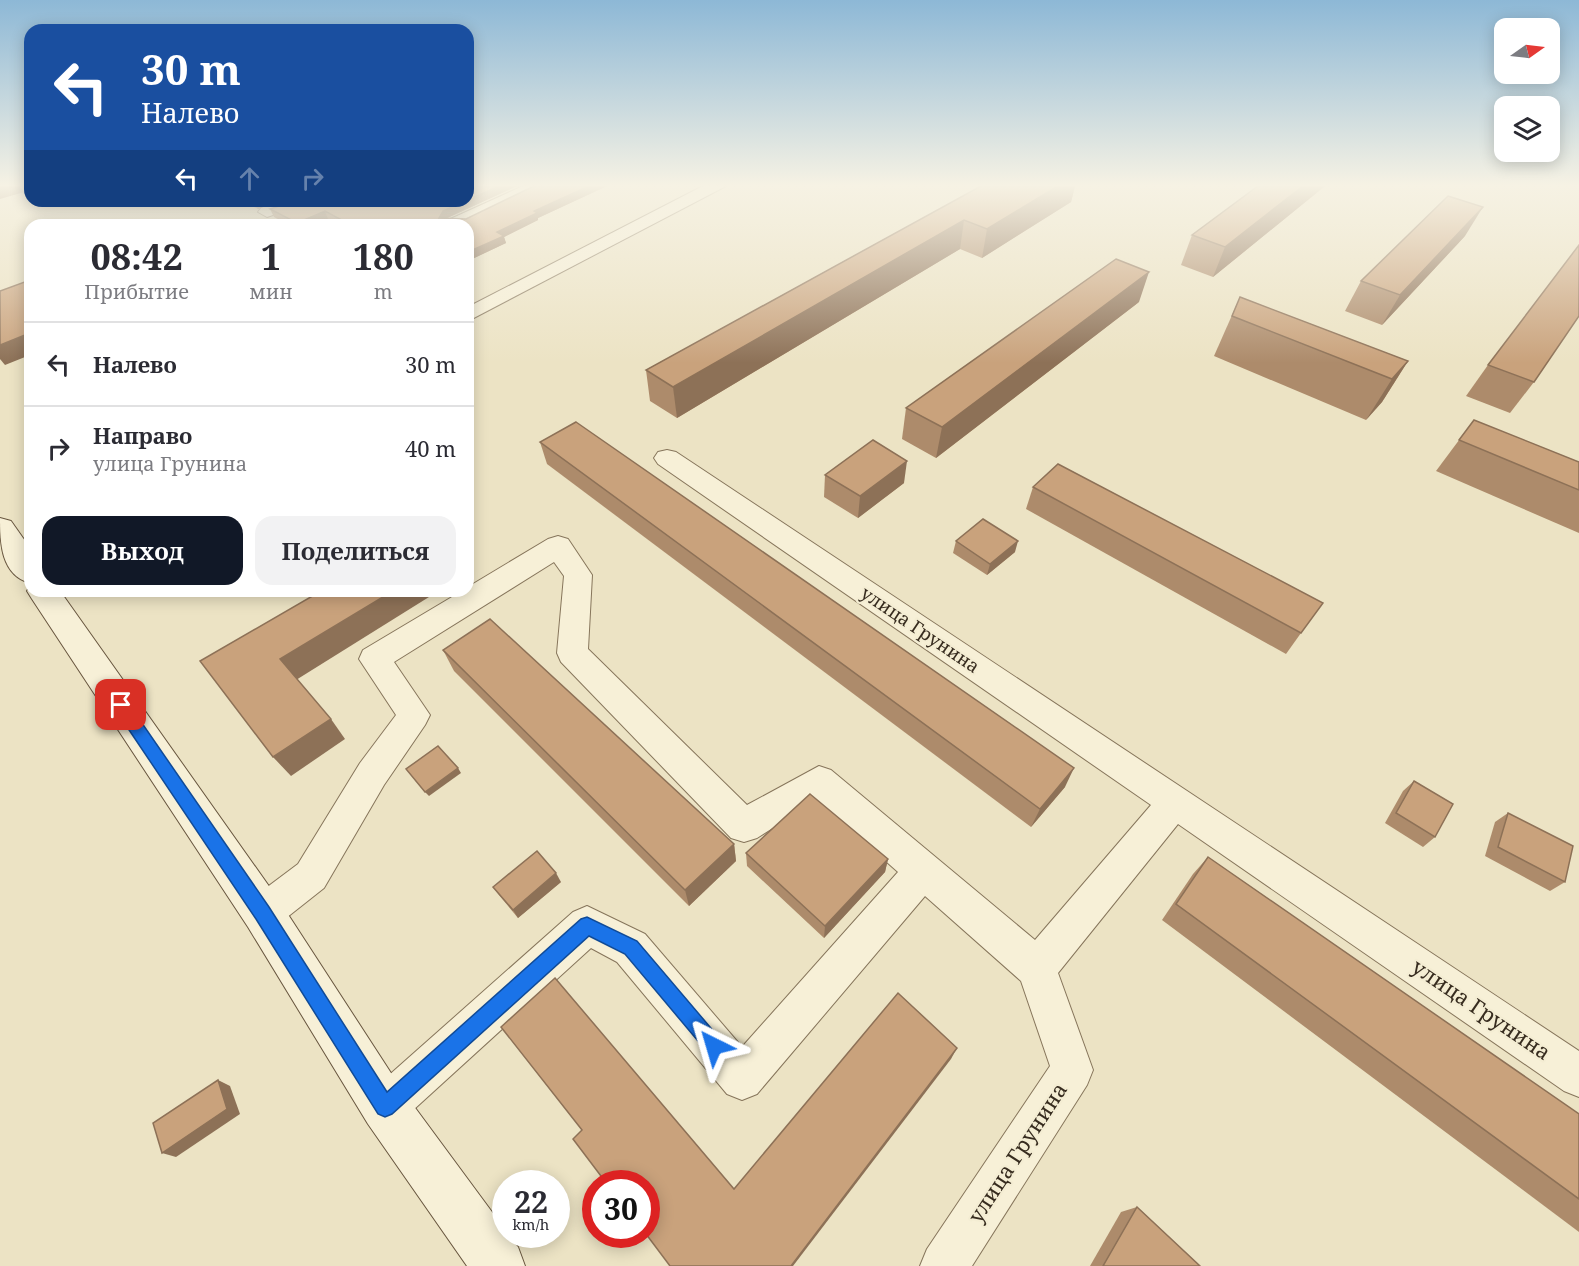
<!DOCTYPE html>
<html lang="ru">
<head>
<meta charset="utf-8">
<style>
  body { margin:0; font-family:"Noto Serif",serif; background:#f2f2f3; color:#2b2b33; height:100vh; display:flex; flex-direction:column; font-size:22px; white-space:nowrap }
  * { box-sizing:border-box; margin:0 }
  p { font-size:20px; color:#7c7c81 }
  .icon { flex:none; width:33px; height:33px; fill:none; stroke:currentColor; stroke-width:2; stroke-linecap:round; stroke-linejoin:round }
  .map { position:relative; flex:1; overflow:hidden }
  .details { position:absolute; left:24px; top:219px; width:450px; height:378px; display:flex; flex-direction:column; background:#fff; border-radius:18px; box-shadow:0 3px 15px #0003 }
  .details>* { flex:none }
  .hud { position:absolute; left:24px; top:24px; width:450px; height:183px; border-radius:18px; box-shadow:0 3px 15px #0003; background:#1a4fa0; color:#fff; overflow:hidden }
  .needle { width:39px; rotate:76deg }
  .controls { position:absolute; left:1494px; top:18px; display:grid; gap:12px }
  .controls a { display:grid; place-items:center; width:66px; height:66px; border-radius:12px; background:#fff; box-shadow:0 3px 15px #0003; font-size:30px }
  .speed { position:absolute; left:492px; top:1170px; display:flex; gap:12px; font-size:30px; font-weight:700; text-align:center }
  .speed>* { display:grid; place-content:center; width:78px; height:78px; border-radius:50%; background:#fff; box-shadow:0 3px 15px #0003; line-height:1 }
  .speed small { font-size:15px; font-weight:400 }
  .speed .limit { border:9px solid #d22; background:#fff; color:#111 }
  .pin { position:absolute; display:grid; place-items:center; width:51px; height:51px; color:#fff; margin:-26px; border-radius:12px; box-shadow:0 3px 9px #0006 }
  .me { position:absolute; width:66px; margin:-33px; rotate:320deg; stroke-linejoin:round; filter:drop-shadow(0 0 4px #0008) }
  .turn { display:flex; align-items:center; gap:21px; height:126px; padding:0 18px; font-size:27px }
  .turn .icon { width:78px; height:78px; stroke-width:2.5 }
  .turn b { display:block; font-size:42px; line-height:51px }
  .lanes { display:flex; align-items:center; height:57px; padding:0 18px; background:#0003; justify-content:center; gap:30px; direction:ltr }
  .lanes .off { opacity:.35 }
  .eta { display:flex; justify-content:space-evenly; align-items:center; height:102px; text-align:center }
  .eta b { font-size:36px; font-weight:700; line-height:42px }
  .action { display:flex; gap:12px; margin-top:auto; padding:12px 18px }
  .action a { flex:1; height:69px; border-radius:18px; background:#111827; color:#fff; font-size:24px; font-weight:700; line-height:69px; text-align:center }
  .action a+a { background:#f2f2f3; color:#2b2b33 }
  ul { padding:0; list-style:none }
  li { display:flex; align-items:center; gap:18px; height:84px; padding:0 18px; border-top:2px solid #e1e1e2 }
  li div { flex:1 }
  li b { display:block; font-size:22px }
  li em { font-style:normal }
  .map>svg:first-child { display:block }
</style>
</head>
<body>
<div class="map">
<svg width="1579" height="1266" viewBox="0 0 1579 1266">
  <rect width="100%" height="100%" fill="#ece3c4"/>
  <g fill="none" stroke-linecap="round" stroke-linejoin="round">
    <defs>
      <g id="street">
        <path d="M523,186h23l-78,39h-24l2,-4z"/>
        <path d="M703,186h23l-258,135v-14z"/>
        <path d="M280,201h25l-3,4 -35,12 -9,-5 3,-4z"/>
        <path d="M667,450l9,2 903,599v46l-15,-6 -386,-267 -120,149 35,97 -6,15 -115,181h-52l7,-17 123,-183 -29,-85 -96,-85 -168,198 -15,6 -15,-6 -110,-132 -26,-14 -191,174 -15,7 -15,-7 -7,-15 7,-15 203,-180 14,-6 58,28 97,113 156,-175 -81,-72 -60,38 -13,4 -13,-4 -170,-176 -4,-9 7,-77 -10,-14 -160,100 36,53 -5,10 -41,60 -60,103 -48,38 -13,6 -13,-6 -6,-13 6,-13 48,-36 62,-101 36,-48 -37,-56 4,-9 99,-59h6v-4l80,-48 10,-3 10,3 24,36 -4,74 159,156 72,-39 12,4 204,170 116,-135 -493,-341 -4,-6 4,-6z"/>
      </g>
      <g id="secondary">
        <path d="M0,518l11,3 19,27v35c-29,-8 -30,-40 -30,-65z"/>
        <path d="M30,586v5h30l218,308 124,191 104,141v3l12,13 7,19h-58l-99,-142 -120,-197 -216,-328 -5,-8z"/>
      </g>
    </defs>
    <use href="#street" stroke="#86755b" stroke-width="2"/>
    <use href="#secondary" stroke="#68563f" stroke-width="2"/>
    <use href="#street" fill="#f7f0d7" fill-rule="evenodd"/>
    <use href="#secondary" fill="#f7f0d7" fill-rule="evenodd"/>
  </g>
  <g fill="#ad8b6b">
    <path d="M468,186h49l-70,32 19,1 68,-33h73l-69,32v2l-34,17 2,6 -36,17h-2v-35h-128l-12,-6 -14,6h-25l-15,-8 -4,-8z"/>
    <path d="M981,186h94l-4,16 -89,56 -22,-9 -283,169 -27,-17 -4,-31z"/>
    <path d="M1258,186h67l-112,91 -32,-12 11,-30z"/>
    <path d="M243,201h32l-17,8z"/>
    <path d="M1465,236l-83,89 -37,-14 16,-30z"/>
    <path d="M1240,297l168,64 -26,41 -16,18 -152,-64z"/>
    <path d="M1139,302l-203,156 -34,-19 4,-31z"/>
    <path d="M1488,365l46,17 -24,31 -44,-17z"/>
    <path d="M1474,420l105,42v71l-143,-62z"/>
    <path d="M540,442l525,345 -34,40 -484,-363z"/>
    <path d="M825,475l79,8 -46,35 -34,-21z"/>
    <path d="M1033,487l268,146 -15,21 -260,-145z"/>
    <path d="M956,541l59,11 -28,23 -34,-22z"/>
    <path d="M443,650l291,194 2,17 -47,45 -235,-235z"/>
    <path d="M1414,781l21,56 -12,10 -38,-24 18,-32z"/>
    <path d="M1508,813l57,69 -15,9 -65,-35 10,-34z"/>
    <path d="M746,853l142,6 -3,13 -61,66 -77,-72z"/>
    <path d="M1208,857l371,257v118l-417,-312 31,-46z"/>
    <path d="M561,882l-43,36 -19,-23 -6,-8z"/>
    <path d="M1137,1207l63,59h-110l31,-54z"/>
  </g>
  <g fill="#8d7157">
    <path d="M0,186h20l4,6 -24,7z"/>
    <path d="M499,186h18l-72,33 -6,-1 4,-7 22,-10h3v-1z"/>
    <path d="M589,186h18l-69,32v2l-34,17 2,6 -36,17 -2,-8 29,-20 37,-21z"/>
    <path d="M1058,186h17l-4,16 -89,56 5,-29z"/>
    <path d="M1303,186h22l-112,91 12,-30z"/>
    <path d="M254,201h21l-17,8z"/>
    <path d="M1483,207l-18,29 -83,89 18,-30z"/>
    <path d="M325,211l3,8 -14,6h-16l-1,-2z"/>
    <path d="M964,220l-4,29 -283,169 -4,-31z"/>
    <path d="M1149,272l-10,30 -203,156 6,-31z"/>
    <path d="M30,333v22l-25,10 -5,-6v-14z"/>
    <path d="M1408,361l-26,41 -16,18 26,-41z"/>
    <path d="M907,461l-3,22 -46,35 2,-22z"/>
    <path d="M1018,541l-3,11 -28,23 3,-11z"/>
    <path d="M393,591h44v1l-141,88 -16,-21z"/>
    <path d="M331,719l14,20 -54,37 -18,-19z"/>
    <path d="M458,768l3,5 -32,23 -4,-4z"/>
    <path d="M1074,768l-9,19 -34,40 9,-18z"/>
    <path d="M734,844l2,17 -47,45 -4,-16z"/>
    <path d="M888,859l-3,13 -61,66 1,-12z"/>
    <path d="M556,873l5,9 -43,36 -5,-8z"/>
    <path d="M957,1048l-6,11 -158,207h-2z"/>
    <path d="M218,1080l12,6 10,28 -64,43 -14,-4z"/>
  </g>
  <g fill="#c9a27c" stroke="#8d7157" stroke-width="1.5">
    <path d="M468,186h31l-31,14z"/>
    <path d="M534,186h55l-55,25 3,2 -40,19 7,4 -36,16v-27h-117l-26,-14 -28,12 -27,-14 25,-8h170l-22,10 -4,7 27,1z"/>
    <path d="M981,186h77l-71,43 -23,-9 -291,167 -27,-17z"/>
    <path d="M1258,186h45l-78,61 -33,-12z"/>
    <path d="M1448,196l35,11 -83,88 -39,-14z"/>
    <path d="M1579,245v71l-45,66 -46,-17z"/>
    <path d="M1116,259l33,13 -207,155 -36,-19z"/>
    <path d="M30,280v53l-30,12v-54z"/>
    <path d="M1240,297l168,64 -16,18 -160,-63z"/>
    <path d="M1474,420l105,42v28l-120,-50z"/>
    <path d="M576,422l498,346 -34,41 -500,-367z"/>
    <path d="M873,440l34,21 -47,35 -35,-21z"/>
    <path d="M1058,464l265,139 -22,30 -268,-146z"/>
    <path d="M983,519l35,22 -28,23 -34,-23z"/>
    <path d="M321,591h72l-113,68 51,60 -58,38 -73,-96z"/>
    <path d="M490,619l244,225 -49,46 -242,-240z"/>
    <path d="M438,746l20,22 -33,24 -19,-23z"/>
    <path d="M1414,781l39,23 -18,33 -39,-24z"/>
    <path d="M810,794l78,65 -63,67 -79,-73z"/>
    <path d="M1508,813l65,33 -8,36 -67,-35z"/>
    <path d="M537,851l19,22 -43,37 -20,-23z"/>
    <path d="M1208,857l371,257v85l-403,-295z"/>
    <path d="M555,978l179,211 164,-196 59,55 -166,218h-121l-24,-32v-50h-39l-34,-45 9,-9 -81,-103z"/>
    <path d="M218,1080l9,29 -65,44 -9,-30z"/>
    <path d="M1137,1207l63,59h-97z"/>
  </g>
  <linearGradient id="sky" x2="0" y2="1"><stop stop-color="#8db8d6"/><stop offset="0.51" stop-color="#f6f2e4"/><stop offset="1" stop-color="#f6f2e4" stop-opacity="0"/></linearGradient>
  <rect width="1579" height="363" fill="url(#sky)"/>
  <path fill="#1a73e8" stroke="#114b97" stroke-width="1.5" d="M121,699l5,1 143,207 118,185 194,-173 6,-2 50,24 84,99 3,6 -3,7 -7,3 -6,-3 -83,-99 -36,-18 -197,178 -7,3 -7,-3 -122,-195 -141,-210 -2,-4 2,-5z"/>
  <g text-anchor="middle" stroke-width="4.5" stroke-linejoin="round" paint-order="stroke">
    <g font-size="18" fill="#372c1f" stroke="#f4edd3">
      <text transform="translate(920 630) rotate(34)" y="6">улица Грунина</text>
    </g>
    <g font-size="21" fill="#372c1f" stroke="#f4edd3">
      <text transform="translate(1481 1010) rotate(34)" y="7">улица Грунина</text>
      <text transform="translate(1018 1153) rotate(-57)" y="7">улица Грунина</text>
    </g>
  </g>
</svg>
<div class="controls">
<a><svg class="needle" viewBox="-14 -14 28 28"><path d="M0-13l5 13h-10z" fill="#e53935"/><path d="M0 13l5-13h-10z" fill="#7c7c81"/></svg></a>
<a><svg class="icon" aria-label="layers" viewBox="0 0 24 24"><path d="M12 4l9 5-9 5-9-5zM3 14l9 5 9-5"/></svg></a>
</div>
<div class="speed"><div>22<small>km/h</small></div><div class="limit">30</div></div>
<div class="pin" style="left:121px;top:705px;background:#d93025"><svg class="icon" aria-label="arrive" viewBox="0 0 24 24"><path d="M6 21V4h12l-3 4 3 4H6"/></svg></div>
<svg class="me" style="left:714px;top:1046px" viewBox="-20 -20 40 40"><path d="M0-17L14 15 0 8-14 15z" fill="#1a73e8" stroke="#fff" stroke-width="4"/></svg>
<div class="hud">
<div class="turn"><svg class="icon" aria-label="left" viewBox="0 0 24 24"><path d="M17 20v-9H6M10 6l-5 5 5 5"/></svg><div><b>30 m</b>Налево</div></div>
<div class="lanes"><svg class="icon" aria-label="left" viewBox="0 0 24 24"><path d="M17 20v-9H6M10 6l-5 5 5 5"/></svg><svg class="icon off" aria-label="ahead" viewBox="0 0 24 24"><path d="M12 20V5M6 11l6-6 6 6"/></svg><svg class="icon off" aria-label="right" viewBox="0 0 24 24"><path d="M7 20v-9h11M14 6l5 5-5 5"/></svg></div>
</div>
<section class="details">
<div class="eta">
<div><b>08:42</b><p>Прибытие</p></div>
<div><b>1</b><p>мин</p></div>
<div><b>180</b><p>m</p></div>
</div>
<ul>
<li><svg class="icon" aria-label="left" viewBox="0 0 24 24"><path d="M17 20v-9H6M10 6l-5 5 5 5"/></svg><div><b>Налево</b></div><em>30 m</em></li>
<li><svg class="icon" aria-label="right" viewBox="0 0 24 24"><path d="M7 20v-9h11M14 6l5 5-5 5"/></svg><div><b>Направо</b><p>улица Грунина</p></div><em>40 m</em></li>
</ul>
<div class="action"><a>Выход</a><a>Поделиться</a></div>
</section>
</div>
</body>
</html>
